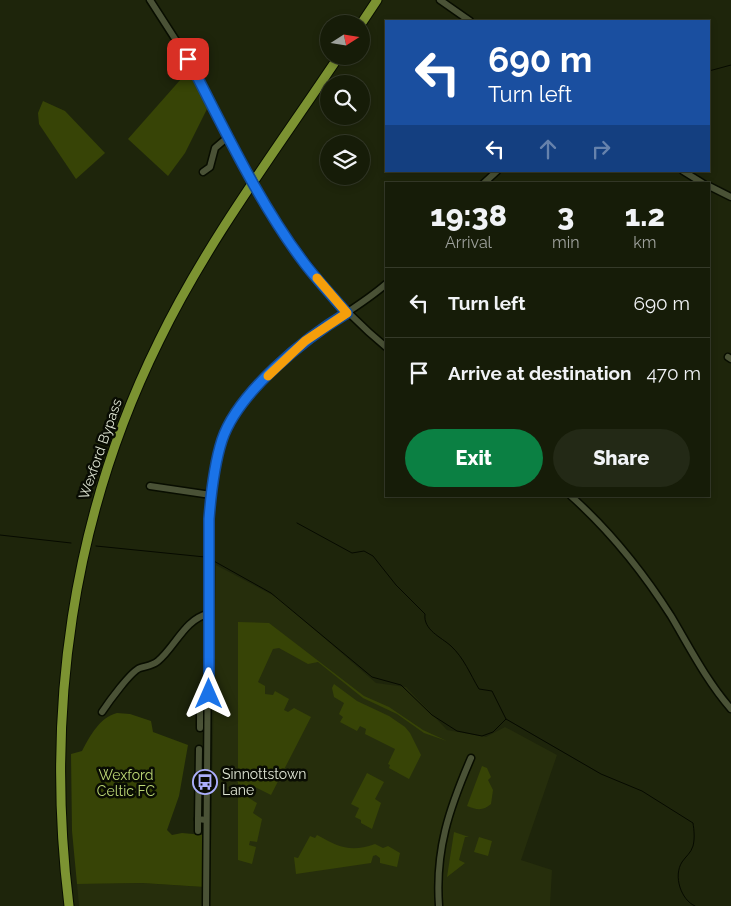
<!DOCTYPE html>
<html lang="en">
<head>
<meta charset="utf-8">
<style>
  body { margin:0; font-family:Raleway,sans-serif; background:#232916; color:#f1f3f6; height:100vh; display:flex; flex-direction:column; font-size:19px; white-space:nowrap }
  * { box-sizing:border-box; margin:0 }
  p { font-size:16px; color:#9ea19c }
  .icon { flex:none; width:28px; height:28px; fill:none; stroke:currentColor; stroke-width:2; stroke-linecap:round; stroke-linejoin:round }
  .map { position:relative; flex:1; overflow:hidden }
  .panel { position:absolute; left:385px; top:182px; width:325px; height:315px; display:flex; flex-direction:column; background:#161c08; border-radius:0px; box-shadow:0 2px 8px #0003,0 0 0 1px #353a29 }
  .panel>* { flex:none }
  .hud { position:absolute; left:385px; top:20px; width:325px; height:152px; border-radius:0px; box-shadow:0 2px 8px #0003,0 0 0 1px #353a29; background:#1a4fa0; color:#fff; overflow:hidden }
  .needle { width:32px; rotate:78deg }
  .controls { position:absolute; left:320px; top:15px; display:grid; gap:10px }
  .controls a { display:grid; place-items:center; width:50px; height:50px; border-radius:50%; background:#161c08; box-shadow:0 2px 8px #0003,0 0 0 1px #353a29; font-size:25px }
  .pin { position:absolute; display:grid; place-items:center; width:42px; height:42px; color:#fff; margin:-21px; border-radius:10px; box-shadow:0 2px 8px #0006 }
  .me { position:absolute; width:55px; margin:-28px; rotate:0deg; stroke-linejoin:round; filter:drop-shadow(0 0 4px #0008) }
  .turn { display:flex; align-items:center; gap:18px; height:105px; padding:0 20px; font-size:22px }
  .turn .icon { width:65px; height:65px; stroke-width:2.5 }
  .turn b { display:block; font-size:35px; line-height:42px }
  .lanes { display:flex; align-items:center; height:48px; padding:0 20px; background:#0003; justify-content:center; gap:25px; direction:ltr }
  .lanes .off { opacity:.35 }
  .eta { display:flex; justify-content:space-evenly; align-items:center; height:85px; text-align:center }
  .eta b { font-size:30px; font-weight:800; line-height:35px }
  .action { display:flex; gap:10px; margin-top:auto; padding:10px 20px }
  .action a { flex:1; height:58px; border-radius:30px; background:#0b8043; color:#fff; font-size:20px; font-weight:800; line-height:58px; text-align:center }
  .action a+a { background:#232916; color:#f1f3f6 }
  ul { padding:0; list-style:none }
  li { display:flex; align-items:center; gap:15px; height:70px; padding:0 20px; border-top:1px solid #353a29 }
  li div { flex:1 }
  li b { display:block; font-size:19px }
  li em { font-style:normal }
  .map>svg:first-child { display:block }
</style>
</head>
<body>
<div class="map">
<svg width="731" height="906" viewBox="0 0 731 906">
  <rect width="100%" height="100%" fill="#1e250b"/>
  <g fill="#262e0c">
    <path d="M216,565l62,33 98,85 30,4 41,43 39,7 19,-10 52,28 -36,105 31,10 -2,36h-340z"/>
    <path d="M142,883l62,4 -1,19h-124l-2,-22z"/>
  </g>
  <g fill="#374406">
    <path d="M189,70l19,37 -23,46 -17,23 -40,-37z"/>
    <path d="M43,101l22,10 40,42 -29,26 -37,-55 -1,-11z"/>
    <path d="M238,622l31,1 95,73 25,11 34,23 24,11 -23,-8 -27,-19 -34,-16 -45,-36 -10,2 -29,-16 -6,1 -15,33 7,4v8l8,1 2,-4 14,8 -5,11 4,2 6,-4 17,9 -40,78 -16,-8 -6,11 8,5 -4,10 9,6 -5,23 -7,-1 -1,4 7,2 -4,17 -14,-4z"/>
    <path d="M334,684l23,17 32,15 16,11 5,6 11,22 -12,24 -20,-11 1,-3 -2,-1 7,-15 -30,-15 1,-5 -6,-3 -3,5 -17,-9 3,-5 -4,-3 5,-11 -10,-6 -2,-9z"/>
    <path d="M117,713l13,1 21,7 2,11 35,13 -9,51 -12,34 5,5 10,-2 22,2v52l-62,-4 -65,1 -5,-53 -1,-77 11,-3c8,-15 18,-34 35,-38z"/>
    <path d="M482,766l5,2 4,9 -3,3 5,10 -2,14c-8,7 -14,6 -24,2z"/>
    <path d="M367,773l17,9 -9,17 6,4 -9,26 -11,-6v-3l-6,-3 4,-9 -8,-4z"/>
    <path d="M454,832l15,5h-4l-6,23 6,3 -18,14z"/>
    <path d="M317,835c22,12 33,18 58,9l8,4 5,-2 12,7 -3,14 -17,-4v-5l-4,-3 -3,1 -2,7 -75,11 -2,-17 4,1 12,-22 5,2z"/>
    <path d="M479,837l13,4 -4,15 -14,-4z"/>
  </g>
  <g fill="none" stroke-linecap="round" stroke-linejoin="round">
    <g stroke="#060a00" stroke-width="1">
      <path d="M709,71l22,-6"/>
      <path d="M297,523l55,30 12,-2 9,5 23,29 29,29c-2,16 16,23 26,32 13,12 19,28 28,43l13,2 14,28"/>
      <path d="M0,535l71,8"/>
      <path d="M96,546l109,11"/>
      <path d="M212,560l59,33 101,84 29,8 31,30 25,16 25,5 11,-4 13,-13 95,55 41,17 51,32c1,7 2,15 0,23 -2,7 -7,10 -11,16 -9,14 -1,38 13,44"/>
    </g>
    <defs>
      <g id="minor">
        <path d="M150,0l38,59 59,111"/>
        <path d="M440,0l30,21"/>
        <path d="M683,171l21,13"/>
        <path d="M203,172l7,-5 5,-19 14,-12"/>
        <path d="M483,184l14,-13"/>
        <path d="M709,186l22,11"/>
        <path d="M265,203c34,54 71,103 121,144"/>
        <path d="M728,357l3,2"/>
        <path d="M150,486l61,9"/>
        <path d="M571,496c39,35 72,76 100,120 19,32 35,64 60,93"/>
        <path d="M102,712c6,-9 29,-41 38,-44 6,-2 12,-2 18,-7 17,-14 27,-42 50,-47"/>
        <path d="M200,728v-28"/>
        <path d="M199,749l-1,70 8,1"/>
        <path d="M198,831v-12"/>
        <path d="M206,906l3,-387c2,-26 5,-53 13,-79 11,-34 55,-77 83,-99 26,-20 56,-35 81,-57"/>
        <path d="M439,906c-4,-56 10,-97 32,-148"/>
      </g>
      <g id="highway">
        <path d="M361,24l16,-24"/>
        <path d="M69,906c-24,-194 3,-389 90,-565 49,-101 118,-192 180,-285"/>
      </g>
    </defs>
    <use href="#minor" stroke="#080d00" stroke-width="9"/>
    <use href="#highway" stroke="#080d00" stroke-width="11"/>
    <use href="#minor" stroke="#4a5236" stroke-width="6"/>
    <use href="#highway" stroke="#7c9332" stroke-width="9"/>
    <defs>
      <path id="minor-bridge" d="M247,170l18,33"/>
    </defs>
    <use href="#minor-bridge" stroke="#080d00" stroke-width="9" stroke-linecap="butt"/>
    <use href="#minor-bridge" stroke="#4a5236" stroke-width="6"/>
  </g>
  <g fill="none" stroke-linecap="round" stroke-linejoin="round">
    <defs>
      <path id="route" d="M188,59c36,69 70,143 117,205 13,17 28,33 42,49 -42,25 -109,79 -125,127 -8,25 -11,53 -13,79v175"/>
    </defs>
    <use href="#route" stroke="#114b97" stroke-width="12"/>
    <use href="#route" stroke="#1a73e8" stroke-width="9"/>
    <path stroke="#f59e0b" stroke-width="9" d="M268,376l37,-35 42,-28 -30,-35"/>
  </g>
  <defs>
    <symbol id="bus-ring" viewBox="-11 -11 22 22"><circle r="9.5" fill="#090c03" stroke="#abaffb" stroke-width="1.5"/><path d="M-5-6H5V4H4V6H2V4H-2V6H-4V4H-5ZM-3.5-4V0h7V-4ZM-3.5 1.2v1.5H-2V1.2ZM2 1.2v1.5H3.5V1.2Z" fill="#abaffb"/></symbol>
  </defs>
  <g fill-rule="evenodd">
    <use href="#bus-ring" x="191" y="768" width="28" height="28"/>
  </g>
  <g text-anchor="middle" stroke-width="5" stroke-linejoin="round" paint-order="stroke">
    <g font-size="14" fill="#dfe5d4" stroke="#090c03">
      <text transform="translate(100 449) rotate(-71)" y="5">Wexford Bypass</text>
    </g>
    <g font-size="14" fill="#dfe5d4" stroke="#090c03" text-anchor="start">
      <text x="222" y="779">Sinnottstown<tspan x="222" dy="16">Lane</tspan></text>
    </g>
    <g font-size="14" fill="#bed976" stroke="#090c03">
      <text x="126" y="780">Wexford<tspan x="126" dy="16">Celtic FC</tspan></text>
    </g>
  </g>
</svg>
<div class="controls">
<a><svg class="needle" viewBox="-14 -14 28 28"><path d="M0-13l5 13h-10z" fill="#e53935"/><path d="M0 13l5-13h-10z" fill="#9ea19c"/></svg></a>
<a><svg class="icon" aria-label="search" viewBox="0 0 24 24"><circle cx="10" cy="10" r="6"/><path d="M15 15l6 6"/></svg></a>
<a><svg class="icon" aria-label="layers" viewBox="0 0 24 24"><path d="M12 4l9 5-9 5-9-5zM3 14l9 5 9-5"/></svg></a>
</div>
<div class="pin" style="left:188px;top:59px;background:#d93025"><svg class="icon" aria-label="arrive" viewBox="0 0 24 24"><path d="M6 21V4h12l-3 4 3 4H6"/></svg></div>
<svg class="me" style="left:209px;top:694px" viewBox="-20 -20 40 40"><path d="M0-17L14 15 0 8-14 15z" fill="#1a73e8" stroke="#fff" stroke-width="4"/></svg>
<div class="hud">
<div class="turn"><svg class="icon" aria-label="left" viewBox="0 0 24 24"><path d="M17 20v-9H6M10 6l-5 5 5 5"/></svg><div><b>690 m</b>Turn left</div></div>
<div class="lanes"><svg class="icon" aria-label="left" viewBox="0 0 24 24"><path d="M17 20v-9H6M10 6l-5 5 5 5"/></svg><svg class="icon off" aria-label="ahead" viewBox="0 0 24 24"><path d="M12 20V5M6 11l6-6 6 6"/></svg><svg class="icon off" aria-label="right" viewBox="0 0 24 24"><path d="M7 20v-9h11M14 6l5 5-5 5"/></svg></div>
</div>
<section class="panel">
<div class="eta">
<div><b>19:38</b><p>Arrival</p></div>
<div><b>3</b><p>min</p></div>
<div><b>1.2</b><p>km</p></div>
</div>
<ul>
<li><svg class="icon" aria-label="left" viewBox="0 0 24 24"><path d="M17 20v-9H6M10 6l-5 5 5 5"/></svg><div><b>Turn left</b></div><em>690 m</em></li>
<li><svg class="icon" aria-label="arrive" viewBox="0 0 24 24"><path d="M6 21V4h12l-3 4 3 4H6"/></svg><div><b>Arrive at destination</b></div><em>470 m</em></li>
</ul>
<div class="action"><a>Exit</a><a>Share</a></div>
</section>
</div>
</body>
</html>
